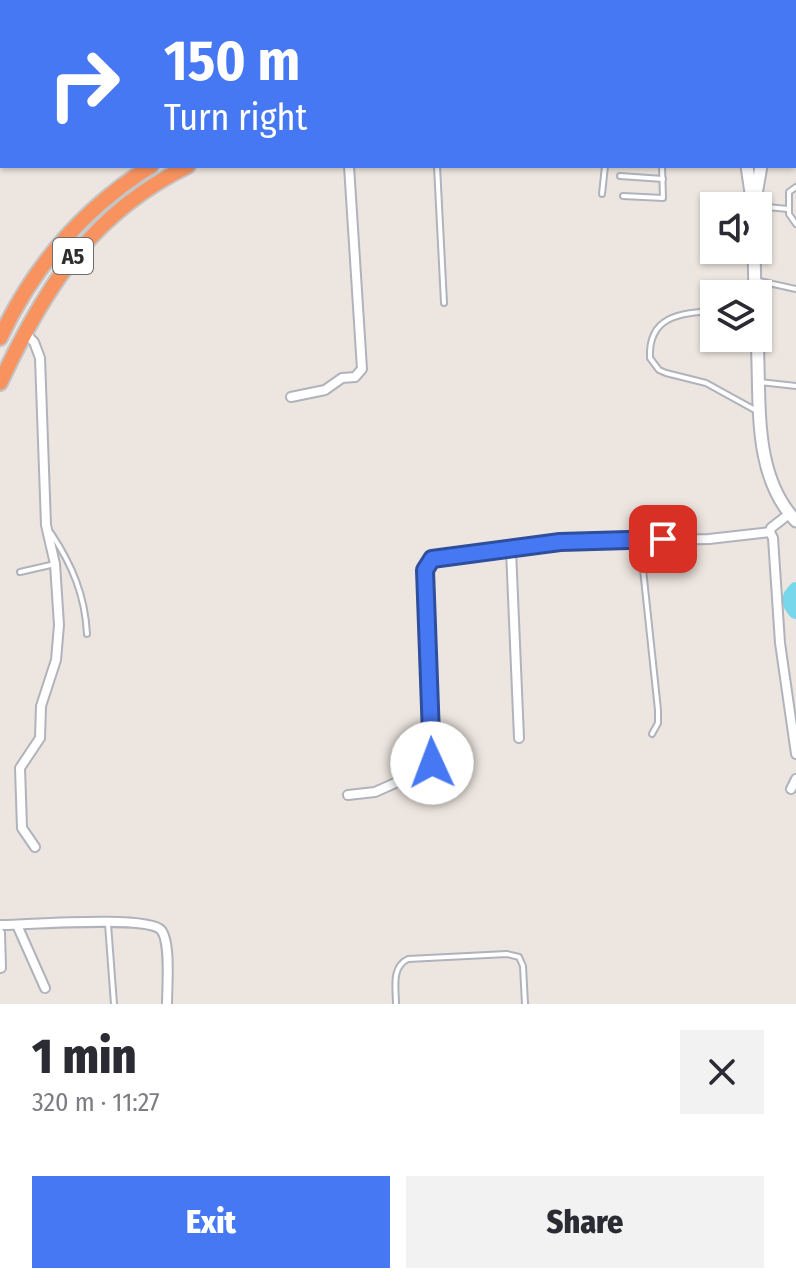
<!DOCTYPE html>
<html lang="en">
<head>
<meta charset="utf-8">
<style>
  body { margin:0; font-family:"Fira Sans Condensed",sans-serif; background:#f2f2f3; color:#2b2b33; height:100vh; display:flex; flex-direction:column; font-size:30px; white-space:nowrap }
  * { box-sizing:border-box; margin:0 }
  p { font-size:26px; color:#7c7c81 }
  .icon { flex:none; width:44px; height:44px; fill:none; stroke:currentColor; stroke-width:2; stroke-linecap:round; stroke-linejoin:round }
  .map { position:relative; height:1004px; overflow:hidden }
  .drawer { display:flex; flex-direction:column; background:#fff; flex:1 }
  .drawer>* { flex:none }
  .guide { position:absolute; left:0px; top:0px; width:796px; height:168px; box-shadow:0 2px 6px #0004; background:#4778f3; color:#fff; overflow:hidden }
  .buttons { position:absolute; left:700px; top:192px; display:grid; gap:16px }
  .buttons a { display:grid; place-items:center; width:72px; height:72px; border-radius:0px; background:#fff; box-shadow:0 2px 6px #0004; font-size:40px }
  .pin { position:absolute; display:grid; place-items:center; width:68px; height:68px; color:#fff; margin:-34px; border-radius:16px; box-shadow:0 4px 12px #0006 }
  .me { position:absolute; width:88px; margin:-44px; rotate:358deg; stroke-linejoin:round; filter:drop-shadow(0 0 6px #0008) }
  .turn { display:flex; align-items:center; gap:28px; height:168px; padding:0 32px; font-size:36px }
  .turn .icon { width:104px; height:104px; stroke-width:2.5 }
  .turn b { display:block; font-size:56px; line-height:68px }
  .round { display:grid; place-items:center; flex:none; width:84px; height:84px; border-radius:0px; background:#f2f2f3 }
  .overview { display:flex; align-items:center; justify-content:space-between; height:136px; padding:0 32px }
  h1 { font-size:48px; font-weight:800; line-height:60px }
  .primary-button { display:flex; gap:16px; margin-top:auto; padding:16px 32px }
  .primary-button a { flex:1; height:92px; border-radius:0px; background:#4778f3; color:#fff; font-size:32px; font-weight:800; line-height:92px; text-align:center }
  .primary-button a+a { background:#f2f2f3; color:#2b2b33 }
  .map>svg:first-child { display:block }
</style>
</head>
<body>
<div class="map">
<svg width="796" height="1004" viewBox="0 0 796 1004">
  <rect width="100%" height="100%" fill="#ede6e0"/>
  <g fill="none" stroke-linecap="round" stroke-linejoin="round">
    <path stroke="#78d7ea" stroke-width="16" d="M796,590l-5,6v8l5,7"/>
    <defs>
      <g id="lane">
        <path d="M472,2l1,-2"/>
        <path d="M794,34l2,1"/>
        <path d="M437,166l7,137"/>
        <path d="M620,176l43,3"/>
        <path d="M796,187l-7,5v22l7,10"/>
        <path d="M602,194l3,-28"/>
        <path d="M623,196l40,2 -1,-32"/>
        <path d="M758,206l30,3"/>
        <path d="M733,250l18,4"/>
        <path d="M755,280l41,9"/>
        <path d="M714,311c-34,2 -66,5 -64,47l9,12 7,3 40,10 49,27"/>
        <path d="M760,382l36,4"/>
        <path d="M51,533c21,32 34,62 36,101"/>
        <path d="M640,541l18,169v13l-6,11"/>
        <path d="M20,572l35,-8"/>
        <path d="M108,924l6,80"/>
        <path d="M396,1004c0,-16 -5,-37 12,-45l99,-5 12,3 4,9 2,38"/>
      </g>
      <g id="street">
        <path d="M356,0v2"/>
        <path d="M635,0l50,2"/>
        <path d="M747,0v2"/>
        <path d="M98,2v-2"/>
        <path d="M570,2l37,-2"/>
        <path d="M691,2v-2"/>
        <path d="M0,25h2"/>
        <path d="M25,333l9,9 6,16 6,167 9,39 4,61 -3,35 -15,46 -1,32 -20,30 2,60 13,19"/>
        <path d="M291,397l34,-7 17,-12 13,-1 7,-8 -13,-203"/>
        <path d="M789,514l-18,14 -1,4 3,6 7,105 16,111"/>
        <path d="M511,550l8,188"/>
        <path d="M791,789l5,-10"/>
        <path d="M348,795l27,-3 54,-24 3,-5 -7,-193 7,-11 128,-17 149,-3 61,-7"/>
        <path d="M0,925c25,0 148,-10 161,5 10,12 6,58 6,74"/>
        <path d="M17,925l28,63"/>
        <path d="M0,933l1,35"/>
      </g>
      <g id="secondary">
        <path d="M747,166l4,27"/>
        <path d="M754,206l7,-40"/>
        <path d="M754,250l1,44"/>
        <path d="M757,338c4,61 -6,136 39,183"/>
      </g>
      <g id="highway">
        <path d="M794,137l2,1"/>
        <path d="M794,154h2"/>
        <path d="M0,338c33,-71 84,-130 151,-172"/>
        <path d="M0,383c44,-94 91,-170 188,-217"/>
      </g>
    </defs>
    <use href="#lane" stroke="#b0b3bc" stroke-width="8"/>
    <use href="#street" stroke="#b0b3bc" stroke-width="12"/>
    <use href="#secondary" stroke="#b0b3bc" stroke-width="15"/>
    <use href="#highway" stroke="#c4c4c4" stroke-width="18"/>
    <use href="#lane" stroke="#fff" stroke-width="4"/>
    <use href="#street" stroke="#fff" stroke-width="8"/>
    <use href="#secondary" stroke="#fff" stroke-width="11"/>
    <use href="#highway" stroke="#f89360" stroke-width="14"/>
  </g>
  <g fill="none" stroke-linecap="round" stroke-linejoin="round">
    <defs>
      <path id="route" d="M432,763l-7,-193 7,-11 128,-17 103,-3"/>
    </defs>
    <use href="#route" stroke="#2e4e9e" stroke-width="20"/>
    <use href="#route" stroke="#4778f3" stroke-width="14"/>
  </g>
  <g text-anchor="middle" stroke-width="8" stroke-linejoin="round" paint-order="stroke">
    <rect fill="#fff" stroke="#6c6c6c" stroke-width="2" x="53" y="238" width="40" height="36" rx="6"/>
    <g font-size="22" font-weight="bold" fill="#2d2d2d">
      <text x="73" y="264">A5</text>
    </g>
  </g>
</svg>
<div class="buttons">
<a><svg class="icon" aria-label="sound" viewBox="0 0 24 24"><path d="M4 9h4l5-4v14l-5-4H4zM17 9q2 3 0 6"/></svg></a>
<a><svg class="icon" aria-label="layers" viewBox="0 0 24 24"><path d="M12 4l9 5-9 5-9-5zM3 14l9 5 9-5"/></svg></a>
</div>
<div class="pin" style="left:663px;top:539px;background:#d93025"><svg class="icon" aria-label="arrive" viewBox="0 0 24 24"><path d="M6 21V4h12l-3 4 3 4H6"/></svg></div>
<svg class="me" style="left:432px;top:763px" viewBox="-20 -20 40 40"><circle r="19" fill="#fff"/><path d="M0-13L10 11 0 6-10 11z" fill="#4778f3"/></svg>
<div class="guide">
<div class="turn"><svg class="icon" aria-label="right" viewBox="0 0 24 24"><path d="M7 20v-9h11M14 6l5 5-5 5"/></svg><div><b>150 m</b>Turn right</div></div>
</div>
</div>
<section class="drawer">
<div class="overview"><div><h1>1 min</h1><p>320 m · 11:27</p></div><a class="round"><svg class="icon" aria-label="close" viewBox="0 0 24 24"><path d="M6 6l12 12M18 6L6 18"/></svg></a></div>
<div class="primary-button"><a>Exit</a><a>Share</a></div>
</section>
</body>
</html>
